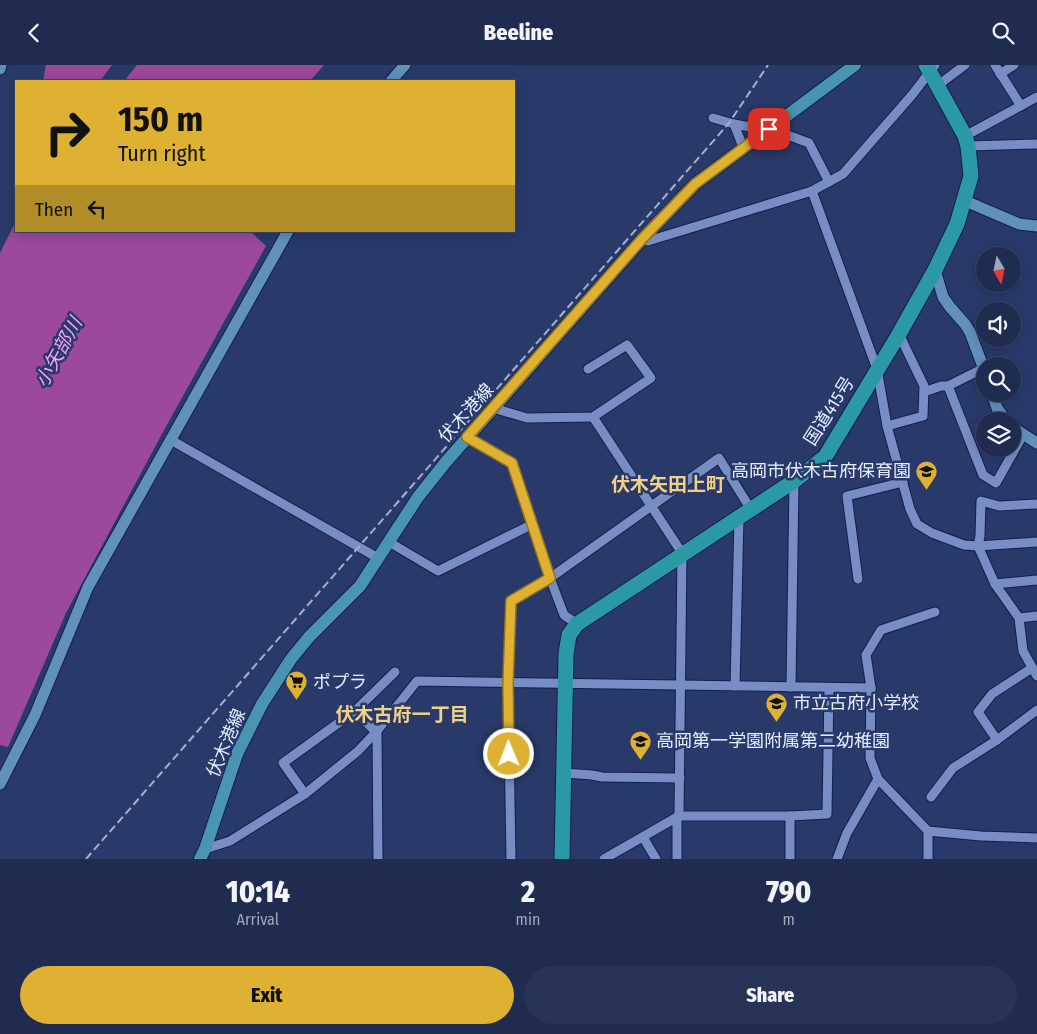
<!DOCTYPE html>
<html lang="en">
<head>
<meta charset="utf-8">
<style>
  body { margin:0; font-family:"Fira Sans Condensed","Noto Sans JP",sans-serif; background:#273457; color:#f1f3f6; height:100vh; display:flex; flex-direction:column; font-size:19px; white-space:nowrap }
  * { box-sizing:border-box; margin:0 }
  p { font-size:16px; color:#a1a7b7 }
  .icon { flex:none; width:28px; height:28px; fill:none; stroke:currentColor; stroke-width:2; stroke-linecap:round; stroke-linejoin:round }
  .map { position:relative; height:794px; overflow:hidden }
  .drawer { display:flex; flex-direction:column; background:#1f2c50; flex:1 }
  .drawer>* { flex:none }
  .banner { position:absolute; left:15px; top:15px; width:500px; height:152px; border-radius:0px; box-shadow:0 2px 12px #0003,0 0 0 1px #3c4867; background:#deb133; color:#111; overflow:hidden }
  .needle { width:32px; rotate:171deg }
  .buttons { position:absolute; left:976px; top:182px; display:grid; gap:10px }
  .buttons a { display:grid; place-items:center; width:45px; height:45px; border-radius:50%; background:#1f2c50; box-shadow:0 2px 12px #0003,0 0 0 1px #3c4867; font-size:25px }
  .pin { position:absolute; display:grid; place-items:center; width:42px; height:42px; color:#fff; margin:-21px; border-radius:10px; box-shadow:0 2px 8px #0006 }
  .me { position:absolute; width:55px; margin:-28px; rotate:359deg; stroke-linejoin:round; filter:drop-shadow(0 0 4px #0008) }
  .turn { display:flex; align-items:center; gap:18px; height:105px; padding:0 20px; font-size:22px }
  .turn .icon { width:65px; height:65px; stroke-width:2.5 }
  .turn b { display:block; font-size:35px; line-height:42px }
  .then { display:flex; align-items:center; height:48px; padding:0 20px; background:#0003; gap:10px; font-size:19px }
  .eta { display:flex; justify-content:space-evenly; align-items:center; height:85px; text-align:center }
  .eta b { font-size:30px; font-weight:800; line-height:35px }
  .primary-button { display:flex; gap:10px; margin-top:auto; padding:10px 20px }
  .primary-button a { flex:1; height:58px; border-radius:30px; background:#deb133; color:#111; font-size:20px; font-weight:800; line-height:58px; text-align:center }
  .primary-button a+a { background:#273457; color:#f1f3f6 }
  header { display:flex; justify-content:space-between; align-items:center; height:65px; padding:0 20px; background:#1f2c50; font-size:22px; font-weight:800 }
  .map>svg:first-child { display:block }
</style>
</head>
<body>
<header><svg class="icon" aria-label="back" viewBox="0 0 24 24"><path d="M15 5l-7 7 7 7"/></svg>Beeline<svg class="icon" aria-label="search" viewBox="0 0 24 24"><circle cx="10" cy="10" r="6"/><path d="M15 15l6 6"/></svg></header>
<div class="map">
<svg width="1037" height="794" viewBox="0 0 1037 794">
  <rect width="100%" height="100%" fill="#293a6a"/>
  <g fill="#9c489c">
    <path d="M46,0h66l-12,16h-57z"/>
    <path d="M137,0h187l-14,16h-186z"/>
    <path d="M16,156v10h234l16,15 -103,186 -97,181 -58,134 -8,-2v-492z"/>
  </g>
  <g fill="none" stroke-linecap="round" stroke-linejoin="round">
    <defs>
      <g id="street">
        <path d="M995,0l26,41"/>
        <path d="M1000,9l14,-9"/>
        <path d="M937,21l28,-21"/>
        <path d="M713,53l21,6 48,9 27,10 20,39"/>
        <path d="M734,59l9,23"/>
        <path d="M965,71l72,-39"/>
        <path d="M968,81l69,-2"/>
        <path d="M812,126l65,178 10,57 23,83 7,15 15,9 32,12 14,1 59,-4"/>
        <path d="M642,174l6,2 164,-50 31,-17 69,-79 23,-30"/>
        <path d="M948,321l35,89 13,8 27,-48"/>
        <path d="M924,327l17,-6h7l36,-18"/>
        <path d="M493,343l34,10 66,-1 58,-39 -24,-33 -39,24"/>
        <path d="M593,352l89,136 -3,263"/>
        <path d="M887,361l36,-10 1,-30 -25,-52"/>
        <path d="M467,372l45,26 38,115 14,37 13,9"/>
        <path d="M171,375l207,118"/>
        <path d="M1037,439l-38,2 -18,-5 -1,35 -2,10 17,38 24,34 4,33 14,25"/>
        <path d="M389,477l49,29 95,-47"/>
        <path d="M858,514l-11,-83 56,-14"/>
        <path d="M995,519l42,-4"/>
        <path d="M935,547l-54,18 -15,25 5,33 -1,70 8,21 50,52 53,5 56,2"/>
        <path d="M1019,553l18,-2"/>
        <path d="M735,621l4,-169"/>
        <path d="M791,622l3,-206"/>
        <path d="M355,646l21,21"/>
        <path d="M377,666l1,128"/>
        <path d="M997,675l-19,-28 14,-18 40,-26"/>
        <path d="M564,708l28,2 10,2 78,1"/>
        <path d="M305,729l-22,-31 72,-52 40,-39"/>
        <path d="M931,732l22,-29 44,-28 40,-30"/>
        <path d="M643,772l13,22"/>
        <path d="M205,784l25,-8 75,-47 53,-43 19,-20 40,-50 454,7"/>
        <path d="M511,794l-3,-176 3,-82 39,-23 169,-120 31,50"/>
        <path d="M604,794l75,-43h111l37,-2 2,-126"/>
        <path d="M677,794v-42"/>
        <path d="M790,794v-43"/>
        <path d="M837,794l10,-26 31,-54"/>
        <path d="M928,794v-28"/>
      </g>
      <g id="secondary">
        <path d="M0,4l1,-4"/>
        <path d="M391,16l14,-16"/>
        <path d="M963,135l56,24 18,2"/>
        <path d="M935,205l8,27 7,10 15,17 5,8 15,40"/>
        <path d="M992,329l5,14 9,13"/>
        <path d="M1012,362l25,16"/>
        <path d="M0,719l35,-69 53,-128 200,-356"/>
      </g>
      <path id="primary" d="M200,794l5,-10 32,-95 25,-50 29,-45 18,-22 51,-51 58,-89 27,-34 197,-224 53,-55 160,-119"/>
      <path id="highway" d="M562,794l4,-205 3,-19 8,-11 217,-143 31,-24 74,-123 36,-64 22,-46 14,-48 -3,-30 -3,-10 -39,-71"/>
    </defs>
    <use href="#street" stroke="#121f4d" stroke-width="11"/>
    <use href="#secondary" stroke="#121f4d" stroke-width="13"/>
    <use href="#primary" stroke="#121f4d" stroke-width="14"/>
    <use href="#highway" stroke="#121f4d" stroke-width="17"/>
    <use href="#street" stroke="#788dc4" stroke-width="9"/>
    <use href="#secondary" stroke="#6190bb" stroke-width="11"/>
    <use href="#primary" stroke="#4994b1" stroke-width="12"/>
    <use href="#highway" stroke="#2a98a5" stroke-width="15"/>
    <path stroke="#a5b0cc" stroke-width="2" stroke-dasharray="8 4" stroke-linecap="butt" d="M86,794l643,-736 39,-58"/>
  </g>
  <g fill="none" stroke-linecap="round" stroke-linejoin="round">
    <defs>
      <path id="route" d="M509,689l-1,-71 3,-82 39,-23 -38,-115 -45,-26 175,-198 53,-55 74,-55"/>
    </defs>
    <use href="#route" stroke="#907321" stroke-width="12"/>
    <use href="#route" stroke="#deb133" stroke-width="9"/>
  </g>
  <defs>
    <symbol id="school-pin" viewBox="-11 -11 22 30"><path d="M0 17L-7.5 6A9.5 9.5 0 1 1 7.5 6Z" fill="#deb133" stroke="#293a6a"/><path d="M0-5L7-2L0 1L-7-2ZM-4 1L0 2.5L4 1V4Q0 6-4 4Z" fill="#111"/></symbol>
    <symbol id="supermarket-pin" viewBox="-11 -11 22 30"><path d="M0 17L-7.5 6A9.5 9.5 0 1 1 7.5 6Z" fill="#deb133" stroke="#293a6a"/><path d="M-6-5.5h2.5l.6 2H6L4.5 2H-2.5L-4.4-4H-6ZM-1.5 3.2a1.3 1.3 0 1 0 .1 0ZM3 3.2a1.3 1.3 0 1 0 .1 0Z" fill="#111"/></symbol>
  </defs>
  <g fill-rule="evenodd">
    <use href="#school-pin" x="914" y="394" width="25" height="34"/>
    <use href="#supermarket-pin" x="284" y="604" width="25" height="34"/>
    <use href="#school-pin" x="764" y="626" width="25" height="34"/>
    <use href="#school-pin" x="628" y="664" width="25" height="34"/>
  </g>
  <g text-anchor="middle" stroke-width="5" stroke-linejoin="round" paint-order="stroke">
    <g font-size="18" fill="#e5edff" stroke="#293a6a">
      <text transform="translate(829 346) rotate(-58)" y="6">国道415号</text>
      <text transform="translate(466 348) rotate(-48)" y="6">伏木港線</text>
      <text transform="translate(226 678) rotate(-67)" y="6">伏木港線</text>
    </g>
    <g font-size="18" fill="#e5edff" stroke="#293a6a" text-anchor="start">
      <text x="911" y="412" text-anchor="end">高岡市伏木古府保育園</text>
      <text x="313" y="623">ポプラ</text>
      <text x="793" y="644">市立古府小学校</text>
      <text x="656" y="682">高岡第一学園附属第二幼稚園</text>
    </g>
    <g font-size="19" font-style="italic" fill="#fba4fa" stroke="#293a6a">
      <text transform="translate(58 287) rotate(-61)" y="7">小矢部川</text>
    </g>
    <g font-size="19" font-weight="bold" fill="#f0d186" stroke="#293a6a">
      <text x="668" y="426">伏木矢田上町</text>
      <text x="402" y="656">伏木古府一丁目</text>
    </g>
  </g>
</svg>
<div class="buttons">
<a><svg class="needle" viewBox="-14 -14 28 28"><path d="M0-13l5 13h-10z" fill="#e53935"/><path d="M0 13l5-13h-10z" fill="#a1a7b7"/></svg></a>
<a><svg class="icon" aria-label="sound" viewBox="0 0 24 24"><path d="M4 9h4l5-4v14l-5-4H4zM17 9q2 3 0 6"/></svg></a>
<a><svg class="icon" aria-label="search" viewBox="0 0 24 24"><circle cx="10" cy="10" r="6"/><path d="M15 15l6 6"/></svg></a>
<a><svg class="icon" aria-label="layers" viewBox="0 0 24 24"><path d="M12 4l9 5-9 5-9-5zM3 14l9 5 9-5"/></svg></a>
</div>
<div class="pin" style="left:769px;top:64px;background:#d93025"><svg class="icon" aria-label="arrive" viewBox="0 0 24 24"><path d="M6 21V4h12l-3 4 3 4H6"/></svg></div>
<svg class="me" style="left:509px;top:689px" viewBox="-20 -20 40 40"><circle r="17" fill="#deb133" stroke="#fff" stroke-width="3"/><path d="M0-11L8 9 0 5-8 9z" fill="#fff"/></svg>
<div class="banner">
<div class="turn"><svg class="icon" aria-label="right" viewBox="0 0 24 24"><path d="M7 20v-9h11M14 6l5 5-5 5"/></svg><div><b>150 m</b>Turn right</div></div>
<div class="then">Then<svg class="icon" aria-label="left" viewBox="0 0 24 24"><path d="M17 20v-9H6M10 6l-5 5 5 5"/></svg></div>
</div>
</div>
<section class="drawer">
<div class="eta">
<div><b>10:14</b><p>Arrival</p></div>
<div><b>2</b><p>min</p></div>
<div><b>790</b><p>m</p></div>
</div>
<div class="primary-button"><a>Exit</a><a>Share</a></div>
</section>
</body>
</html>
